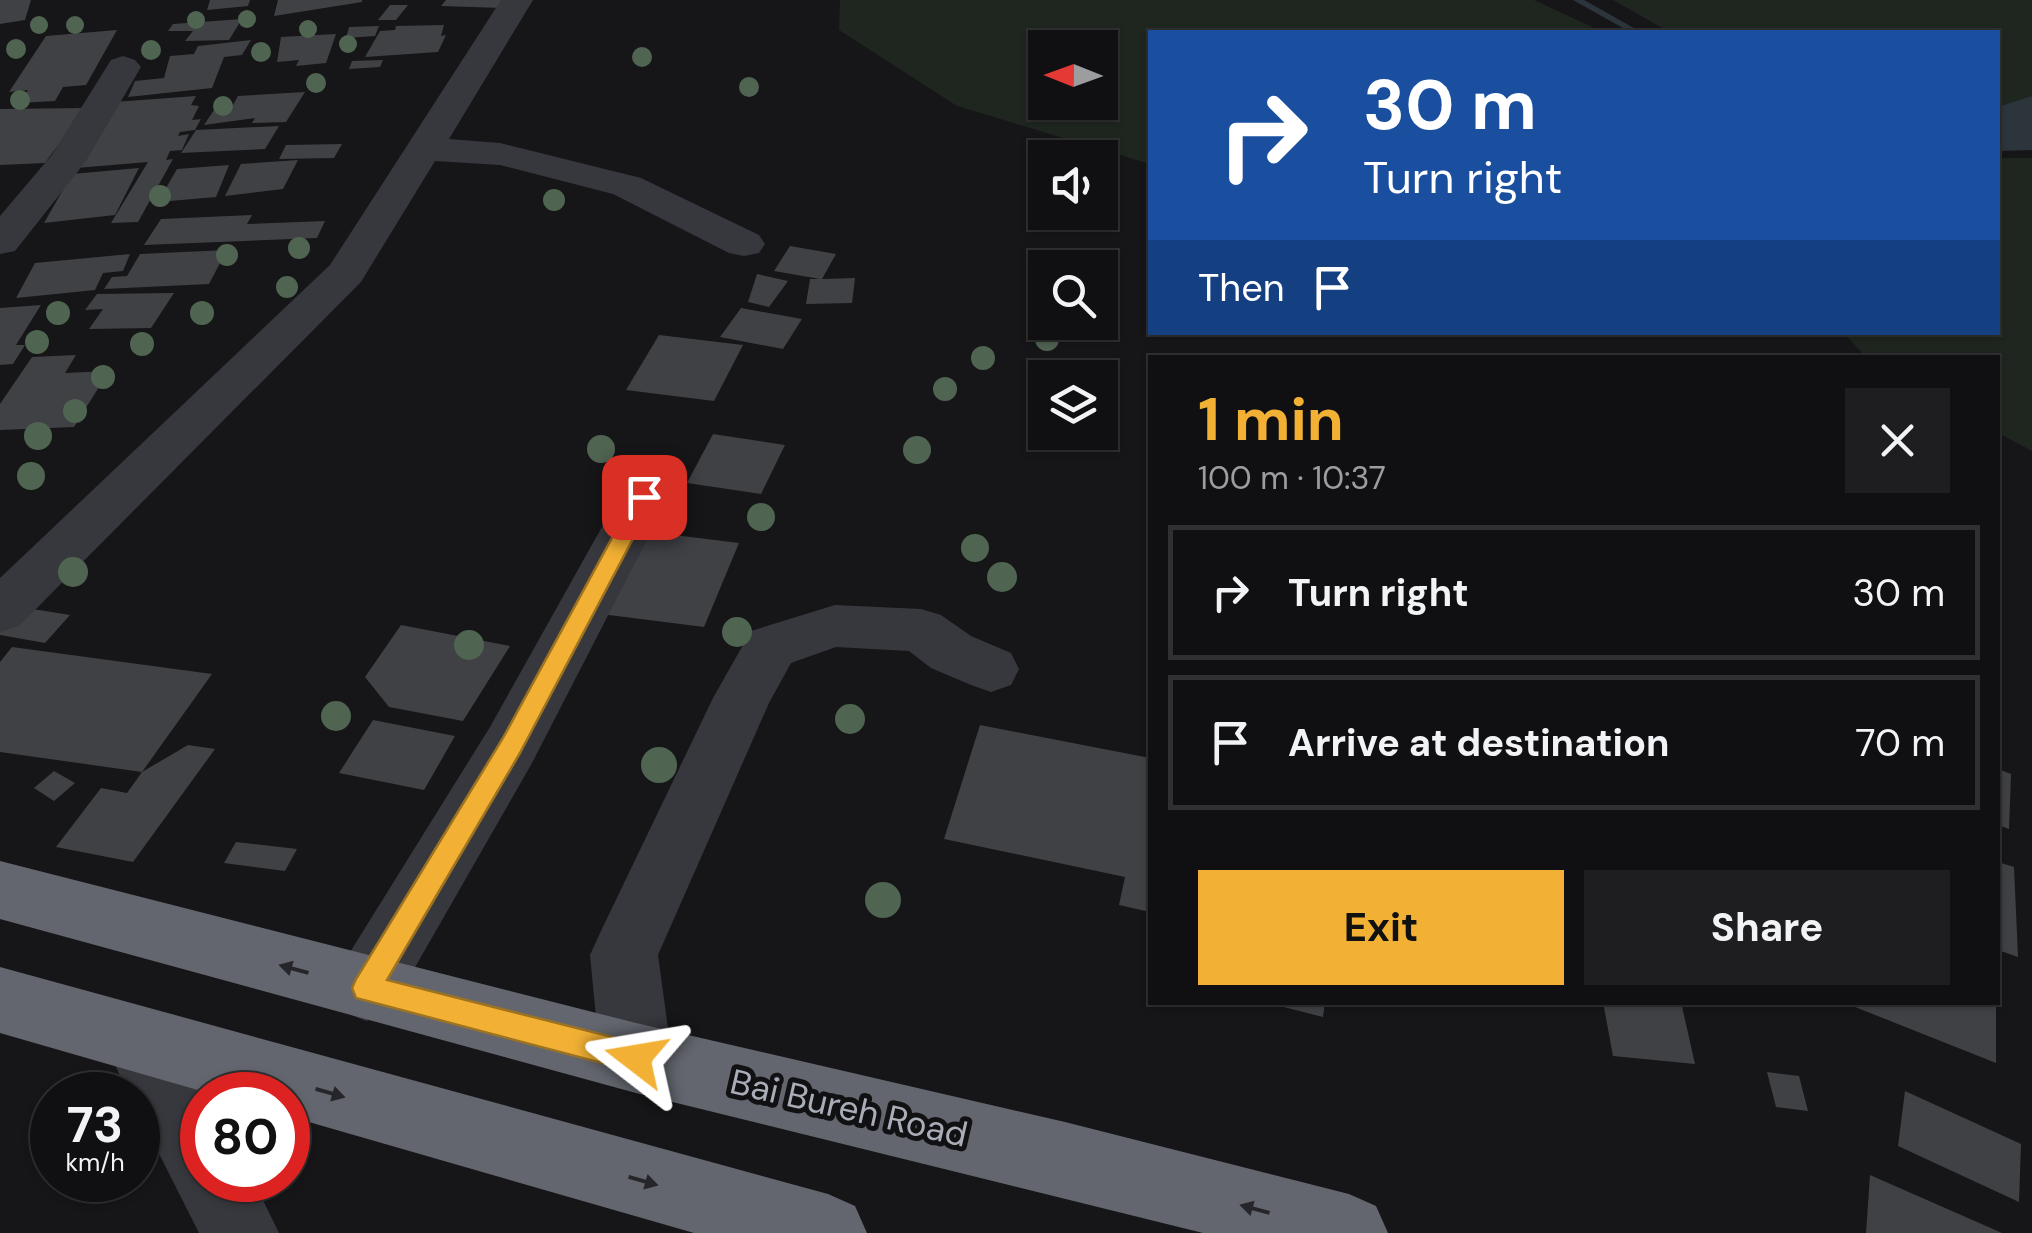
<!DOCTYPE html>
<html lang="en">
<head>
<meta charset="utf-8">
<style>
  body { margin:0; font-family:"DM Sans",sans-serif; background:#1e1e20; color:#f1f3f6; height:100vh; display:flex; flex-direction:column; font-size:38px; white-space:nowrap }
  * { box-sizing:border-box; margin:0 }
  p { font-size:32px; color:#9c9d9f }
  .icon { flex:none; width:55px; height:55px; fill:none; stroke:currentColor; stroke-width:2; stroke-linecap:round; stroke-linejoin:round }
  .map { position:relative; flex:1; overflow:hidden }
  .drawer { position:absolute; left:1148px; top:355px; width:852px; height:650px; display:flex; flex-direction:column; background:#101012; border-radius:0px; box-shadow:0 2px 8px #0004,0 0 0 2px #303032 }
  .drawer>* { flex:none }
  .hud { position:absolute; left:1148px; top:30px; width:852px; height:305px; border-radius:0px; box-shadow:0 2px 8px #0004,0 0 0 2px #303032; background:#1a4fa0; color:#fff; overflow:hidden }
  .needle { width:65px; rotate:271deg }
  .fabs { position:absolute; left:1028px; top:30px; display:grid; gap:20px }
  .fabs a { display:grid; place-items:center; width:90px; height:90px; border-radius:0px; background:#101012; box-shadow:0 2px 8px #0004,0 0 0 2px #303032; font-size:50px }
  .speed { position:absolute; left:30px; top:1072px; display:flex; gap:20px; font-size:50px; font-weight:700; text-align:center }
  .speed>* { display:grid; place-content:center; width:130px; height:130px; border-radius:50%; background:#101012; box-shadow:0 2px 8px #0004,0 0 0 2px #303032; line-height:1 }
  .speed small { font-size:25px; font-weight:400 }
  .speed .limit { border:15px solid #d22; background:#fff; color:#111 }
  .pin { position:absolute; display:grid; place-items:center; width:85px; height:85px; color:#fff; margin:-42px; border-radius:20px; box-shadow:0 5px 15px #0006 }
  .me { position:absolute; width:110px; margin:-55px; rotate:284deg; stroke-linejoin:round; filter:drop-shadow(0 0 8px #0008) }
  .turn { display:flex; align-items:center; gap:35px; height:210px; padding:0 50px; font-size:45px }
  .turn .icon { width:130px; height:130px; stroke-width:2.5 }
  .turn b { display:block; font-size:70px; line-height:85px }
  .then { display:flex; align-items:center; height:95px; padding:0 50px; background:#0003; gap:20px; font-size:38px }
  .round { display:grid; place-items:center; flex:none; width:105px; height:105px; border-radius:0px; background:#1e1e20 }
  .headline { display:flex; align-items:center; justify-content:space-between; height:170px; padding:0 50px }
  h1 { font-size:60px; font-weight:700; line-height:75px; color:#f2b134 }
  .cta { display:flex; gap:20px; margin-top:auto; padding:20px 50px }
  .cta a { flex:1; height:115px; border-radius:0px; background:#f2b134; color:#111; font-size:40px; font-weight:700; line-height:115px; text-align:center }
  .cta a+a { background:#1e1e20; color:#f1f3f6 }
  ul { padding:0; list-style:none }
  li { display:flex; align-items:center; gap:30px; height:135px; margin:0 20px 15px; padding:0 30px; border:5px solid #303032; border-radius:0px }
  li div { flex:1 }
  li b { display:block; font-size:38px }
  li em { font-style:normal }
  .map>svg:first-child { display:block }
</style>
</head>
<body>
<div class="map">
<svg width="2032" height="1233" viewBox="0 0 2032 1233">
  <rect width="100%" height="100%" fill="#161618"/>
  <g fill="#1e261f" fill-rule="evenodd">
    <path d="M840,0h694l69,32h-453v132l-193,-58 -118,-76zM1045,48h55v54h-55z"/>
    <path d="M1613,0h419v105l-34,18v-91h-329z"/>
    <path d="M1998,158h34v293l-34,-18v-75l-132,-1 -22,-24 154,-1z"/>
  </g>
  <path fill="#2c353c" d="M2032,96v54l-34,1v-44z"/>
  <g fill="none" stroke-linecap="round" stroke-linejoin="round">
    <path fill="#2c353c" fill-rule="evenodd" d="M1573,0h11l57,32h-11z"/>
  </g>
  <g fill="#404145">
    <path d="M0,0h31l-6,20 -25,4z"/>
    <path d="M210,0h40l-2,6 -41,4z"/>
    <path d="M278,0h84v2l-88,14z"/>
    <path d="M446,0h61l-5,8 -61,-2z"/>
    <path d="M390,5h18l-12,15h-18z"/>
    <path d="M242,19l-13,21 -44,1 8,-10h-25l5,-7z"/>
    <path d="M444,25l-3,11 5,-1 -8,17 -73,5 15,-26 15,-1 1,-4z"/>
    <path d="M379,26l-4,10 -29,2 3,-11z"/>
    <path d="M117,30l-31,55 -23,2 -8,14 -35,2 8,-13 -19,2 37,-56z"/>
    <path d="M336,34l-10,29 -30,3 3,-6 -22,2 4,-25z"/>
    <path d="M251,40l-9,15 -18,2 -12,31 -84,9 7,-16 29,-3 6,-22 24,-2 4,-8z"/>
    <path d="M383,60l-3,7 -31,2 3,-8z"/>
    <path d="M305,92l-19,30 -34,1 3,-5 -51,7 12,-18 17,-2 5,-9z"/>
    <path d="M196,96l-5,9 8,1 -7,14 9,-1 -6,11 -15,2 -2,4 11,-2 -7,16 -12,1 -4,9 7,-1 -35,63 -27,1 37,-61 -72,6 38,-66z"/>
    <path d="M85,108l-40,55 -45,2v-56z"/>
    <path d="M279,126l-14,23 -84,4 15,-23z"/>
    <path d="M342,144l-8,14 -55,1 7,-14z"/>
    <path d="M298,160l-15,29 -58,7 16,-32z"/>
    <path d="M229,165l-13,32 -58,5 19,-33z"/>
    <path d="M139,168l-24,47 -71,8 28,-49z"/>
    <path d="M252,215l-5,9 78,-3 -8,17 -173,7 17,-26z"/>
    <path d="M790,246l46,8 -14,25 33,-1 -3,25 -46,1 4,-25h10l-46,-8z"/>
    <path d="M227,250l-18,34 -105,5 8,-12 15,-1 13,-22z"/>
    <path d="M130,254l-7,17 -20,2 -8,17 -79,8 19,-35z"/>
    <path d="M757,274l31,7 -19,26 -21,-5z"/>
    <path d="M174,293l-23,35 -62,1 14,-20 -18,1 12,-16z"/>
    <path d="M41,305l-25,40h9l-12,19 -13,1v-57z"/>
    <path d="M741,308l61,11 -19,30 -63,-12z"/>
    <path d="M659,335l84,10 -29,56 -88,-11z"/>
    <path d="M76,355l-11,18 44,-2 -35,56 -74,3v-26l32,-47z"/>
    <path d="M713,434l72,11 -24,49 -74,-11z"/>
    <path d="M642,531l97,12 -35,84 -103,-13z"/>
    <path d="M14,606l56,9 -25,28 -45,-8v-13z"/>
    <path d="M401,625l109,21 -47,75 -74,-14 -24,-30z"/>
    <path d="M12,647l200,27 -70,98 -142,-20v-90z"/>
    <path d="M373,720l82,16 -31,54 -85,-17z"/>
    <path d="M980,725l170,33v154l-31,-7 6,-28 -181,-38z"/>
    <path d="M188,745l27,4 -82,113 -77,-15 45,-59 26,5 15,-21z"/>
    <path d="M1998,769l13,5 -2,55 -11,-4z"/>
    <path d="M54,771l21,12 -21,18 -20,-13z"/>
    <path d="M236,842l61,7 -12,22 -61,-8z"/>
    <path d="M1998,862l16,5 4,90 -20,-7z"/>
    <path d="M1272,1002h53l-2,15 -51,-13z"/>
    <path d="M1603,1002h78l14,62 -82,-8z"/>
    <path d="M1845,1002h151v61l-151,-60z"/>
    <path d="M1767,1072l32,4 9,35 -32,-4z"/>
    <path d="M1905,1091l116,53 -2,58 -121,-56z"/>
    <path d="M1870,1175l132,58h-136z"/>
  </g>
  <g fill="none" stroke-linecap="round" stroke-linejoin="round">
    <g fill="#37383d" fill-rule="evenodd">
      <path d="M501,0h32l-84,139 51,4 141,35 118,57 6,9 -6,9 -15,3 -15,-3 -116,-59 -113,-29 -65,-4 -74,121 -342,344 -19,6v-54l330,-313z"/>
      <path d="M123,56l12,4 6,7 -55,94 -71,90 -15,3v-38l51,-60 60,-96z"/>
      <path d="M644,479l18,5 7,13 -137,266 -142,248 -24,10 -24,-10 -10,-23 10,-23 148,-238 136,-243z"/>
      <path d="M835,605l86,4 20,6 30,21 40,17 8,16 -8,16 -20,7 -20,-7 -40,-17 -22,-17 -73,-4 -45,16 -22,40 -111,252 14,103 -11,25 -25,10 -25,-10 -11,-25 -10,-103 10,-22 113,-235 38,-67z"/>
      <path d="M138,1005l25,10 43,80h-4v85h51l26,53h-80l-61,-121v-17h-9l-26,-56 10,-24z"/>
    </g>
    <g fill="#63666e" fill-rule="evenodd">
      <path d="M0,861l636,162 429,99 284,72 27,12 12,27h-185l-567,-140 -636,-174z"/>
      <path d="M0,967l828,227 27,12 12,27h-173l-406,-117v-21h-73l-215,-62z"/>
    </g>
  </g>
  <g fill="#506452">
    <circle cx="247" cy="19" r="9"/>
    <circle cx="196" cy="20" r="9"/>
    <circle cx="39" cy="25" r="9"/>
    <circle cx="75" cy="25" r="9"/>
    <circle cx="308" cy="29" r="9"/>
    <circle cx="348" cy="44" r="9"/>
    <circle cx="16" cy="49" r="10"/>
    <circle cx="151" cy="50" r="10"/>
    <circle cx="261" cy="52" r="10"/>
    <circle cx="642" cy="57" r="10"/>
    <circle cx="316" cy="83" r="10"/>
    <circle cx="749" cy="87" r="10"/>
    <circle cx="20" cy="100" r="10"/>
    <circle cx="223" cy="106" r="10"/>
    <circle cx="160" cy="196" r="11"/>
    <circle cx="554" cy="200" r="11"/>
    <circle cx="299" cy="248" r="11"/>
    <circle cx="227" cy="255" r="11"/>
    <circle cx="287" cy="287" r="11"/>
    <circle cx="58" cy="313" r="12"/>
    <circle cx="202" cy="313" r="12"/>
    <circle cx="1047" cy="339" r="12"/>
    <circle cx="37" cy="342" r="12"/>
    <circle cx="142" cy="344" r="12"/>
    <circle cx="983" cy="358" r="12"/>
    <circle cx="103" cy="377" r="12"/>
    <circle cx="945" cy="389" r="12"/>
    <circle cx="75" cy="411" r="12"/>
    <circle cx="38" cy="436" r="14"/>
    <circle cx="601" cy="449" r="14"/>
    <circle cx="917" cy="450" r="14"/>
    <circle cx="31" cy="476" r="14"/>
    <circle cx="761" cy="517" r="14"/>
    <circle cx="975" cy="548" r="14"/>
    <circle cx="73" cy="572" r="15"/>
    <circle cx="1002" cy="577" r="15"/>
    <circle cx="737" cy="632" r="15"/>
    <circle cx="469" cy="645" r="15"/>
    <circle cx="336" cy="716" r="15"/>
    <circle cx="850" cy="719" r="15"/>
    <circle cx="659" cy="765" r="18"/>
    <circle cx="883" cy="900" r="18"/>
  </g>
  <defs><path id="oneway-solid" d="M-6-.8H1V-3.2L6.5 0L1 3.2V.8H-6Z" transform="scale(2.5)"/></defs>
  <g fill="#26262a">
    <use href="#oneway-solid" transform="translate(294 969) rotate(-165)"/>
    <use href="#oneway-solid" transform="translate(330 1093) rotate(16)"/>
    <use href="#oneway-solid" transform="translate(643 1181) rotate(16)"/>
    <use href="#oneway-solid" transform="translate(1255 1209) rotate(-165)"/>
  </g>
  <path fill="#f2b134" stroke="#9d7322" stroke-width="2.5" d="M644,490l11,7 -135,256 -133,227 249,63 11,4 4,11 -4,10 -11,4 -280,-74 -4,-10 4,-9 147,-241 134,-246z"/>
  <g text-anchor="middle" stroke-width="10" stroke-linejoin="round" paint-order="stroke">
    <g font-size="35" fill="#a8adb8" stroke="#111113">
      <text transform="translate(849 1108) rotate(13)" y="12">Bai Bureh Road</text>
    </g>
  </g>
</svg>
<div class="fabs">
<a><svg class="needle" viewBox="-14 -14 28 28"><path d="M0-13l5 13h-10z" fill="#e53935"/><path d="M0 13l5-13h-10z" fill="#9c9d9f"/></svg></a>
<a><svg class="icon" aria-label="sound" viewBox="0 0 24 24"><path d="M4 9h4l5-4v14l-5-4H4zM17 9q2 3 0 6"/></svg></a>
<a><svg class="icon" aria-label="search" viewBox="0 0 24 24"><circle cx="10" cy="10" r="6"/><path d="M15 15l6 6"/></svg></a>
<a><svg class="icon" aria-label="layers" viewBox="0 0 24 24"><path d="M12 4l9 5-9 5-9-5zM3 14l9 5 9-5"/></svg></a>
</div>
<div class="speed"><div>73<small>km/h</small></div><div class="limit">80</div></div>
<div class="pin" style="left:644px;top:497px;background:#d93025"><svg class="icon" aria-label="arrive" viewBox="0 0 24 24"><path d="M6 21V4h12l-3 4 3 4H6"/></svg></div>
<svg class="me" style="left:636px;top:1058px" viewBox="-20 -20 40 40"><path d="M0-17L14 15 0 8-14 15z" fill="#f2b134" stroke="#fff" stroke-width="4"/></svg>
<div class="hud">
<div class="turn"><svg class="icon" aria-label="right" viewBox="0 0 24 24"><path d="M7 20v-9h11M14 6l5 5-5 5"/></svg><div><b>30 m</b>Turn right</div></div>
<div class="then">Then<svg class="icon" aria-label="arrive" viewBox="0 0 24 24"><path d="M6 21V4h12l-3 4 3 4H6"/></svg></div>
</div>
<section class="drawer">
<div class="headline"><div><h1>1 min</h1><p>100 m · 10:37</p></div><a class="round"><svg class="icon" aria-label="close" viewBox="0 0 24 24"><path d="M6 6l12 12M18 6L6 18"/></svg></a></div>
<ul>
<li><svg class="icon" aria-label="right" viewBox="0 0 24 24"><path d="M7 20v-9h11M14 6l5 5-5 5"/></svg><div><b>Turn right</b></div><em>30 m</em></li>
<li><svg class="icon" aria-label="arrive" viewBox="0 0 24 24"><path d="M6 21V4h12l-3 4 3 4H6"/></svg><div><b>Arrive at destination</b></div><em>70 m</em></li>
</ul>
<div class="cta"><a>Exit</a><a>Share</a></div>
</section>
</div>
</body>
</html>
